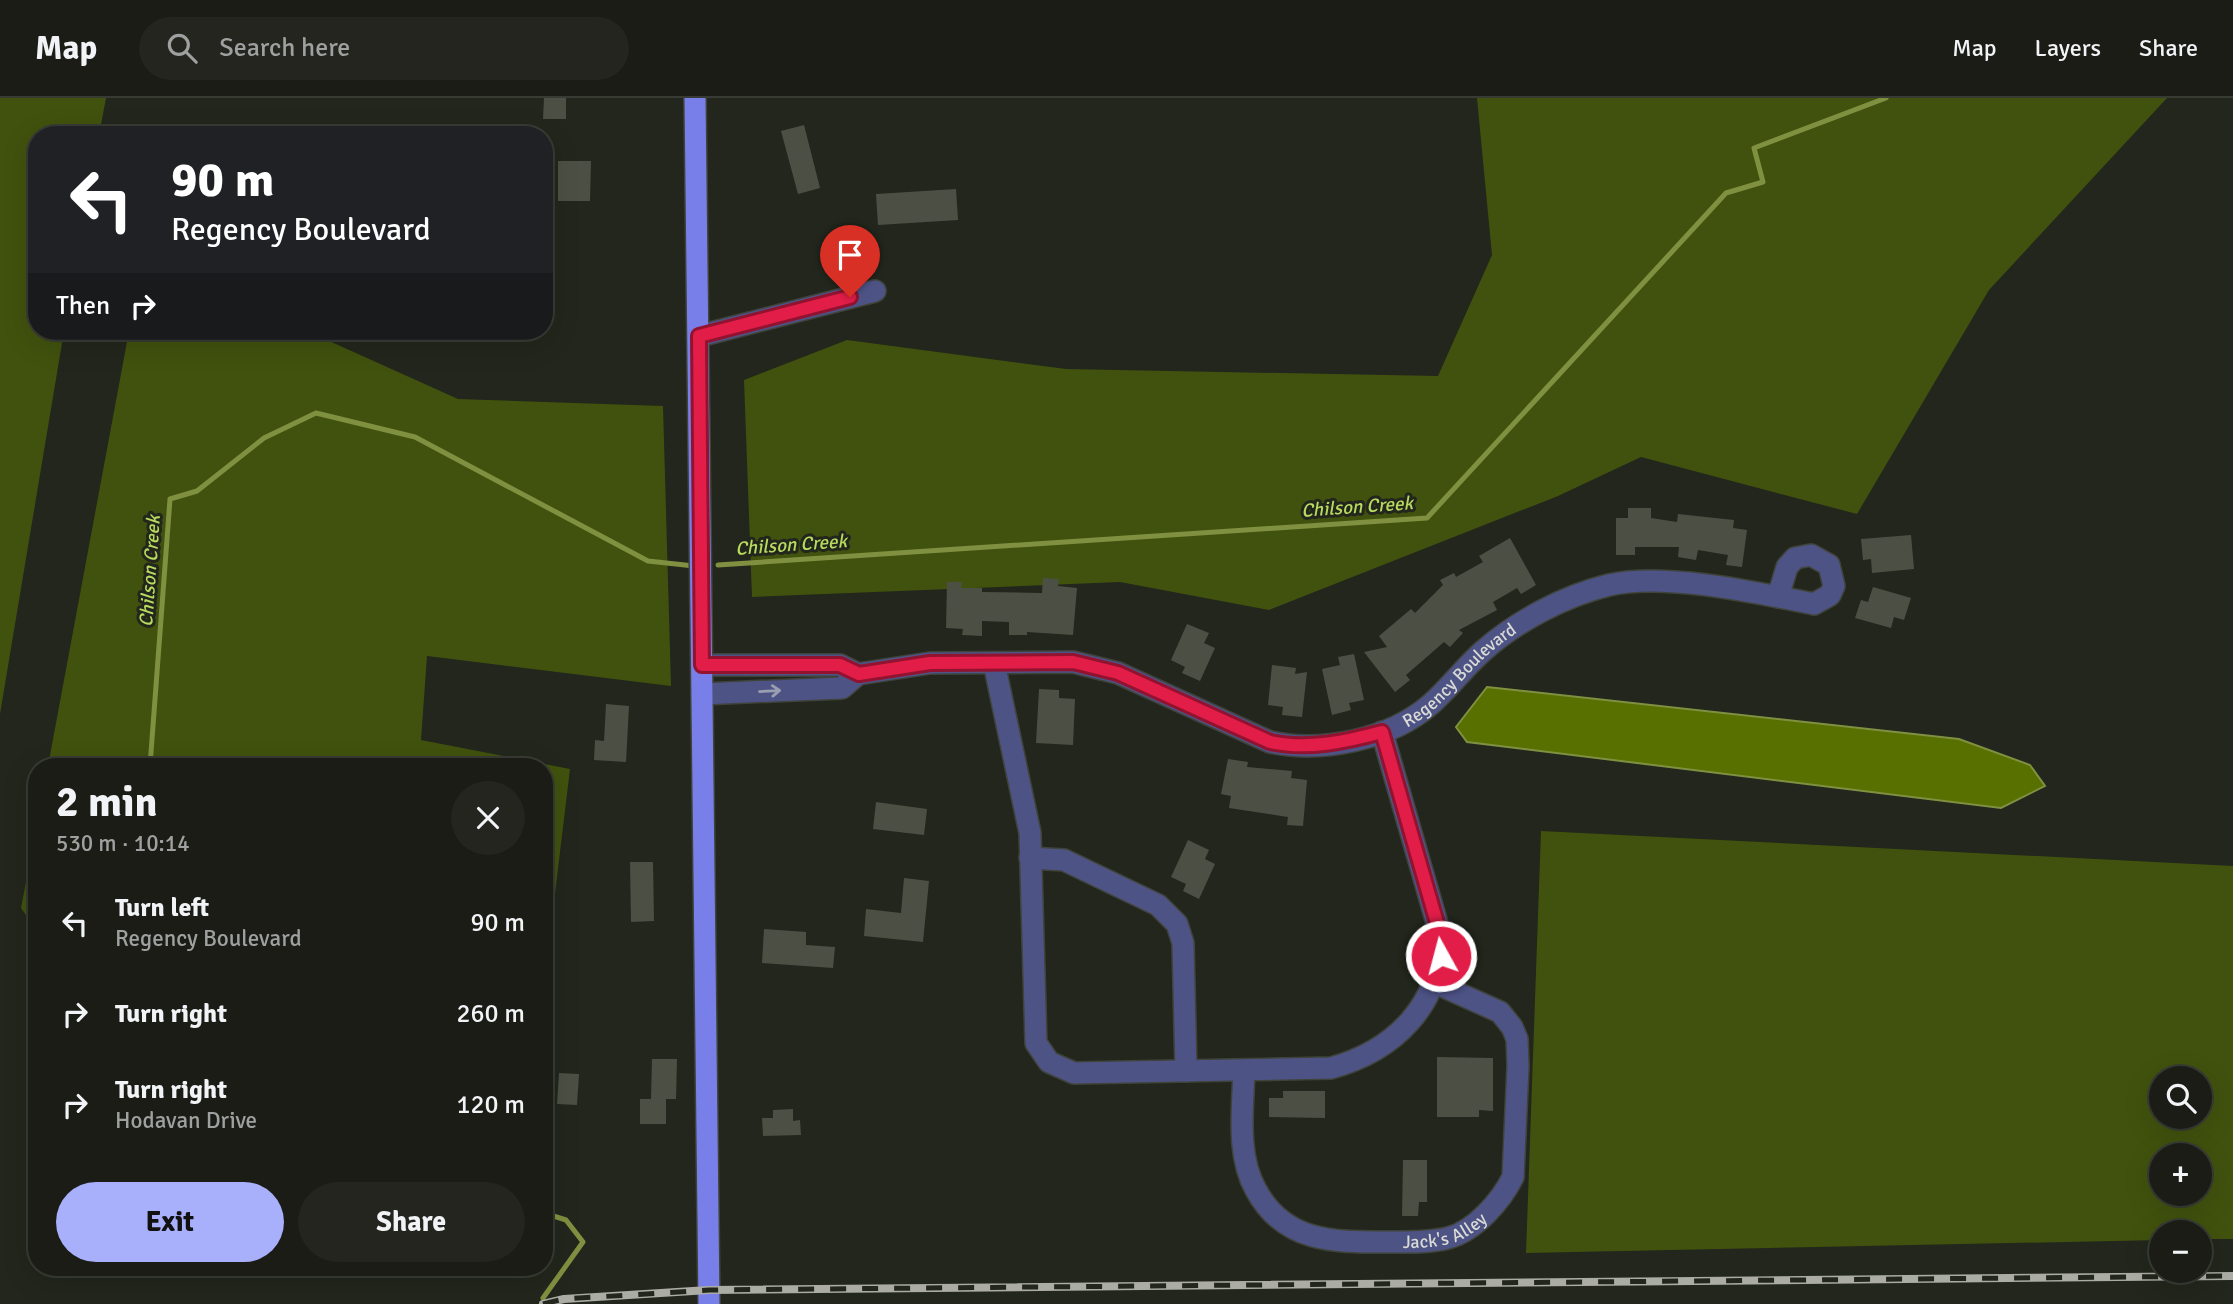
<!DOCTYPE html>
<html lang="en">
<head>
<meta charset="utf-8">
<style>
  body { margin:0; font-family:Signika,sans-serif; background:#23251e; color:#f1f3f6; height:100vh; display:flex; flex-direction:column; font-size:26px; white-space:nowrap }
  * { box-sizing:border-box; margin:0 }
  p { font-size:23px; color:#9fa1a0 }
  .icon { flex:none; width:38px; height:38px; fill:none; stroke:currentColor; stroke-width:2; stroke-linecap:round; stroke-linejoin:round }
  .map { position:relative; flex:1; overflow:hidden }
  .side { position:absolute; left:28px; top:660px; width:525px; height:518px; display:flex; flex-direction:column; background:#1a1c15; border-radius:28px; box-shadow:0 7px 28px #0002,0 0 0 2px #383a34 }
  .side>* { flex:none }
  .top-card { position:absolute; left:28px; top:28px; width:525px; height:214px; border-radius:28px; box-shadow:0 7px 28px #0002,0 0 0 2px #383a34; background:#202124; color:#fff; overflow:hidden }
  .tools { position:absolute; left:2149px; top:968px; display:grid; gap:14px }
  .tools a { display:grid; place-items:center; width:63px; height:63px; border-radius:50%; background:#1a1c15; box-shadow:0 7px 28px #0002,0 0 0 2px #383a34; font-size:35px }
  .pin { position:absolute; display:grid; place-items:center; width:60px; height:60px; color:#fff; margin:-72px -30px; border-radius:50% 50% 50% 0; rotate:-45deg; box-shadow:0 0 7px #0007 }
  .pin .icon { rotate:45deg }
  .me { position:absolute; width:77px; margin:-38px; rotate:353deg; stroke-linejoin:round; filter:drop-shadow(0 0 5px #0008) }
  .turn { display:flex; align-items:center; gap:24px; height:147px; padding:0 28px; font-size:32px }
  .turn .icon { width:91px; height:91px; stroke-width:2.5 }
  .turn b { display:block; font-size:49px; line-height:60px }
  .then { display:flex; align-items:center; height:66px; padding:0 28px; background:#0003; gap:14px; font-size:26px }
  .round { display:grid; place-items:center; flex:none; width:74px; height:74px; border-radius:37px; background:#23251e }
  .headline { display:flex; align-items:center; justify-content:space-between; height:119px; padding:0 28px }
  h1 { font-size:42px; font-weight:800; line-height:52px }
  .cta { display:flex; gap:14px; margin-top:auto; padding:14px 28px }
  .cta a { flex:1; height:80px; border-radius:42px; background:#a8b0fc; color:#111; font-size:28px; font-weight:800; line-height:80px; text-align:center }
  .cta a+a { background:#23251e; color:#f1f3f6 }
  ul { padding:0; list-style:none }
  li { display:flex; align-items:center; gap:21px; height:91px; padding:0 28px }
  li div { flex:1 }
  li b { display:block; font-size:26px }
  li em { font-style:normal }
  header { display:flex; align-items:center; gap:42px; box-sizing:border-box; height:98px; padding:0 35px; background:#1a1c15; border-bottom:2px solid #383a34 }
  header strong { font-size:33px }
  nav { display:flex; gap:38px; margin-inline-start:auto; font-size:24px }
  .search { width:490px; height:63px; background:#23251e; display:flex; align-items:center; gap:18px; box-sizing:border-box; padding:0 24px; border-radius:38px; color:#9fa1a0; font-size:26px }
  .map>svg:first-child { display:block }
</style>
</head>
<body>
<header>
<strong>Map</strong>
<div class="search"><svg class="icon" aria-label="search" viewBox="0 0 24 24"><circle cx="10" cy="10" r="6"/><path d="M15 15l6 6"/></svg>Search here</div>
<nav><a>Map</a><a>Layers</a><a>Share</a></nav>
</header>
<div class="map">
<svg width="2233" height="1206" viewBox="0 0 2233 1206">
  <rect width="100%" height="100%" fill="#22261c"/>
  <g fill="#41520e" fill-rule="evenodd">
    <path d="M0,0h106l-7,37h-62v196h27l-64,383z"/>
    <path d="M1477,0h690l-178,192 -132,224 -216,-57 -83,39 -289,114 -149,-28 -368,15 -8,-217 103,-40 219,29 372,7 54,-121z"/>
    <path d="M129,233h178l151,68 205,7 8,280 -244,-30 -6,84 149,29 -20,166 -6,2v-171h-496z"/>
    <path d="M37,728v105l-16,-23z"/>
    <path d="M1541,733l692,35v373h-33v-7h-39v8l-635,13zM2161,980h39v38h-39zM2200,1057v39h-39v-39z"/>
  </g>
  <path fill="#587000" stroke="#7f9040" stroke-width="2" d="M1487,589l472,52 71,26 15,21 -44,22 -534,-66 -11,-15z"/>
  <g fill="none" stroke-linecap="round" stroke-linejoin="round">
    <g stroke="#7f9040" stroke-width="5">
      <path d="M718,467l709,-47 299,-325 37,-11 -9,-34 132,-50"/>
      <path d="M150,668l20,-267 27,-8 67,-53 52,-25 99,24 233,124 46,5"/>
      <path d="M543,1200l40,-56 -17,-22 -22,-7"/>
    </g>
  </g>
  <g fill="#4c5044">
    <path d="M544,0h22v21h-23z"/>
    <path d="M804,27l16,63 -22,6 -17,-63z"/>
    <path d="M558,63h33l-1,40h-32z"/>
    <path d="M956,91l2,31 -80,5 -2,-31z"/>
    <path d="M1628,410h23v10l26,4 1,-8 56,6 -1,8 14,2 -5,37 -16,-2 2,-10 -30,-5 -2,10 -18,-3 1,-10h-44v8h-19v-37h12z"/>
    <path d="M1911,437l3,34 -42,4 -1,-14 -8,1 -2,-21z"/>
    <path d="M1510,440l26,47 -15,9 -4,-6 -24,14 4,8 -38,20 4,3 -13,14 -6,-5 -38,33 4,5 -15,12 -31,-40 23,-5 -8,-11 32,-27 4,4 28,-28 -3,-5 14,-7 2,4 27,-15 -4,-6z"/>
    <path d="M1043,480l16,1 -1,7 19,2 -4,47 -46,-3v3h-18v-13l-27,-1v15l-20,-1 1,-6 -17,-1 1,-46h15l-1,6h21v4l60,1z"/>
    <path d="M1873,489l38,11 -7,22 -10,-3 -3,11 -36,-10 6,-18 7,2z"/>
    <path d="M1187,526l22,9 -5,10 11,5 -15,33 -18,-8 3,-6 -14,-7z"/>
    <path d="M1354,556l10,46 -15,3 2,7 -19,5 -10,-46 18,-4 -2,-8z"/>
    <path d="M1272,567l24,3 -1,6 12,-2 -5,45 -20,-2 1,-8 -15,-2z"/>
    <path d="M1039,591l20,1v8l16,1 -2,46 -37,-2z"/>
    <path d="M606,606l23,2 -3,56 -32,-2 1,-20 9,1z"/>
    <path d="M1228,661l20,3 -1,5 45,4 -1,7 16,2 -4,46 -16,-1 1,-8 -59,-9 2,-12 -10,-2z"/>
    <path d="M876,704l51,7 -3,26 -51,-6z"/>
    <path d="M1188,742l21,10 -4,9 10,5 -16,35 -16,-8 3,-7 -15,-7z"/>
    <path d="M630,764h23l1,59 -23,1z"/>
    <path d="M904,780l25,3 -6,61 -59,-6 2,-27 35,4z"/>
    <path d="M764,831l42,3v13l29,2 -2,21 -71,-5z"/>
    <path d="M1437,959l56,1v53l-14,-1v7h-42z"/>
    <path d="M652,961h25l-1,40h-10v25h-26v-25h11z"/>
    <path d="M559,975l20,1 -2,31 -20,-1z"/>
    <path d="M1283,993h42v27l-56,-1v-19h14z"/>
    <path d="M793,1011v12l7,-1 1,15 -38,1 -1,-18h11v-8z"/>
    <path d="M1403,1062h24v42h-8l-1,14h-16z"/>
  </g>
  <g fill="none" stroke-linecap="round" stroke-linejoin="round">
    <defs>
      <g id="minor">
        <path d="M699,238l176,-45"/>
        <path d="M994,565l36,170 6,210 13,19 25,11 257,-5c63,-17 110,-63 110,-131l-59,-205"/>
        <path d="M702,567h138l18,9 -16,14 -140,6"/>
        <path id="s1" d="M858,576l72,-11 143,-1 45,11 152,69c51,11 120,-2 161,-38 18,-16 33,-36 52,-53 34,-30 81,-55 126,-66 54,-13 150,8 205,19l16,-9 4,-9 -5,-21 -18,-10 -16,3 -8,9 -9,30"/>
        <path d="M1030,760l34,2 94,45 19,19 6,19 3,128"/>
        <path id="s2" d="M1244,972c-1,38 -8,85 12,120 28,52 76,52 129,52 20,0 43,1 63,-4 27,-7 53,-37 65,-61l5,-111 -1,-27 -5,-12 -12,-15 -67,-30"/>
      </g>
      <path id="major" d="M695,0l14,1206"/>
    </defs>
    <use href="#minor" stroke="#3f4339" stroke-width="24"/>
    <use href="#major" stroke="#3f4339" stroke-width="24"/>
    <use href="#minor" stroke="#4e5386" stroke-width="21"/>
    <use href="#major" stroke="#787fe9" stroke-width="21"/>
    <defs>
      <path id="rail" d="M543,1206l21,-5 145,-9 1524,-14"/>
    </defs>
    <use href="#rail" stroke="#abada5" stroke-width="8"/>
    <use href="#rail" stroke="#22261c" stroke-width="5" stroke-dasharray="16" stroke-linecap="butt"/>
  </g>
  <defs><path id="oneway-shaft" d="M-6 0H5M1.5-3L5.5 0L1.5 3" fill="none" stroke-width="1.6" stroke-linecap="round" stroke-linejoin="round" transform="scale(1.75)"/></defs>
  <use stroke="#9a9eb1" href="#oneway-shaft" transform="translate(770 593) rotate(-3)"/>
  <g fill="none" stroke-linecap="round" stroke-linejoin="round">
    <defs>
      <path id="route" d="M850,199l-151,39 3,329h138l19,9 71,-11 143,-1 45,11 152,69c38,8 75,0 112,-10l59,205v19"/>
    </defs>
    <use href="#route" stroke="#92132f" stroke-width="18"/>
    <use href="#route" stroke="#e11d48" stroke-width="12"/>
  </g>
  <g text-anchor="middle" stroke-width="6" stroke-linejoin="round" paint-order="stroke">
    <g font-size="18" fill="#d9dbd4" stroke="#22261c">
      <text dy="6" stroke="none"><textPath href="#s1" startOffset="640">Regency Boulevard</textPath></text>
      <text dy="6" stroke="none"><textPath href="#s2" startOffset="332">Jack's Alley</textPath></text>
    </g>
    <g font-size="19" font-style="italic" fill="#b8da5e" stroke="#22261c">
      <text transform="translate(1357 408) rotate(-4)" y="7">Chilson Creek</text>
      <text transform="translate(791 446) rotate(-4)" y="7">Chilson Creek</text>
      <text transform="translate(149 473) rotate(-86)" y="7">Chilson Creek</text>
    </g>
  </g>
</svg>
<div class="tools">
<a><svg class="icon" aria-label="search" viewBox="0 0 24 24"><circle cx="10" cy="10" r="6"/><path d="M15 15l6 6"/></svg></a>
<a>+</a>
<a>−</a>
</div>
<div class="pin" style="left:850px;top:199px;background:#d93025"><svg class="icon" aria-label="arrive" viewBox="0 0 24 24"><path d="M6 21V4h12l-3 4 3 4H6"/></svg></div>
<svg class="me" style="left:1441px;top:858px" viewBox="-20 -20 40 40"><circle r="17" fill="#e11d48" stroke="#fff" stroke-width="3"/><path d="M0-11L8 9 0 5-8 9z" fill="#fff"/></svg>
<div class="top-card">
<div class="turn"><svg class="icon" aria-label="left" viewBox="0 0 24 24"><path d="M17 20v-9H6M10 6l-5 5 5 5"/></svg><div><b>90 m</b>Regency Boulevard</div></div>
<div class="then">Then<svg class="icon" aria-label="right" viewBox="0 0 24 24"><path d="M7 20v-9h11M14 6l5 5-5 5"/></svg></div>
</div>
<section class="side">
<div class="headline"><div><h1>2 min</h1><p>530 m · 10:14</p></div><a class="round"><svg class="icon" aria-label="close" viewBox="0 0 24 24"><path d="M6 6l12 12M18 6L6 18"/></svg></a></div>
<ul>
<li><svg class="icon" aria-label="left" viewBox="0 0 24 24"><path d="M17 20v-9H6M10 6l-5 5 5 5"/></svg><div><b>Turn left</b><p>Regency Boulevard</p></div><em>90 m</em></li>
<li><svg class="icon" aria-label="right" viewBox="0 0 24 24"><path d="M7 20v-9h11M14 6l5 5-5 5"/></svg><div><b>Turn right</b></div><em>260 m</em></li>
<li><svg class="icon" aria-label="right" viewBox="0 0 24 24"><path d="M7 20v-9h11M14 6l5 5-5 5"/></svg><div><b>Turn right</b><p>Hodavan Drive</p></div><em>120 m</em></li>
</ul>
<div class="cta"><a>Exit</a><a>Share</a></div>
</section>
</div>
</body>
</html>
